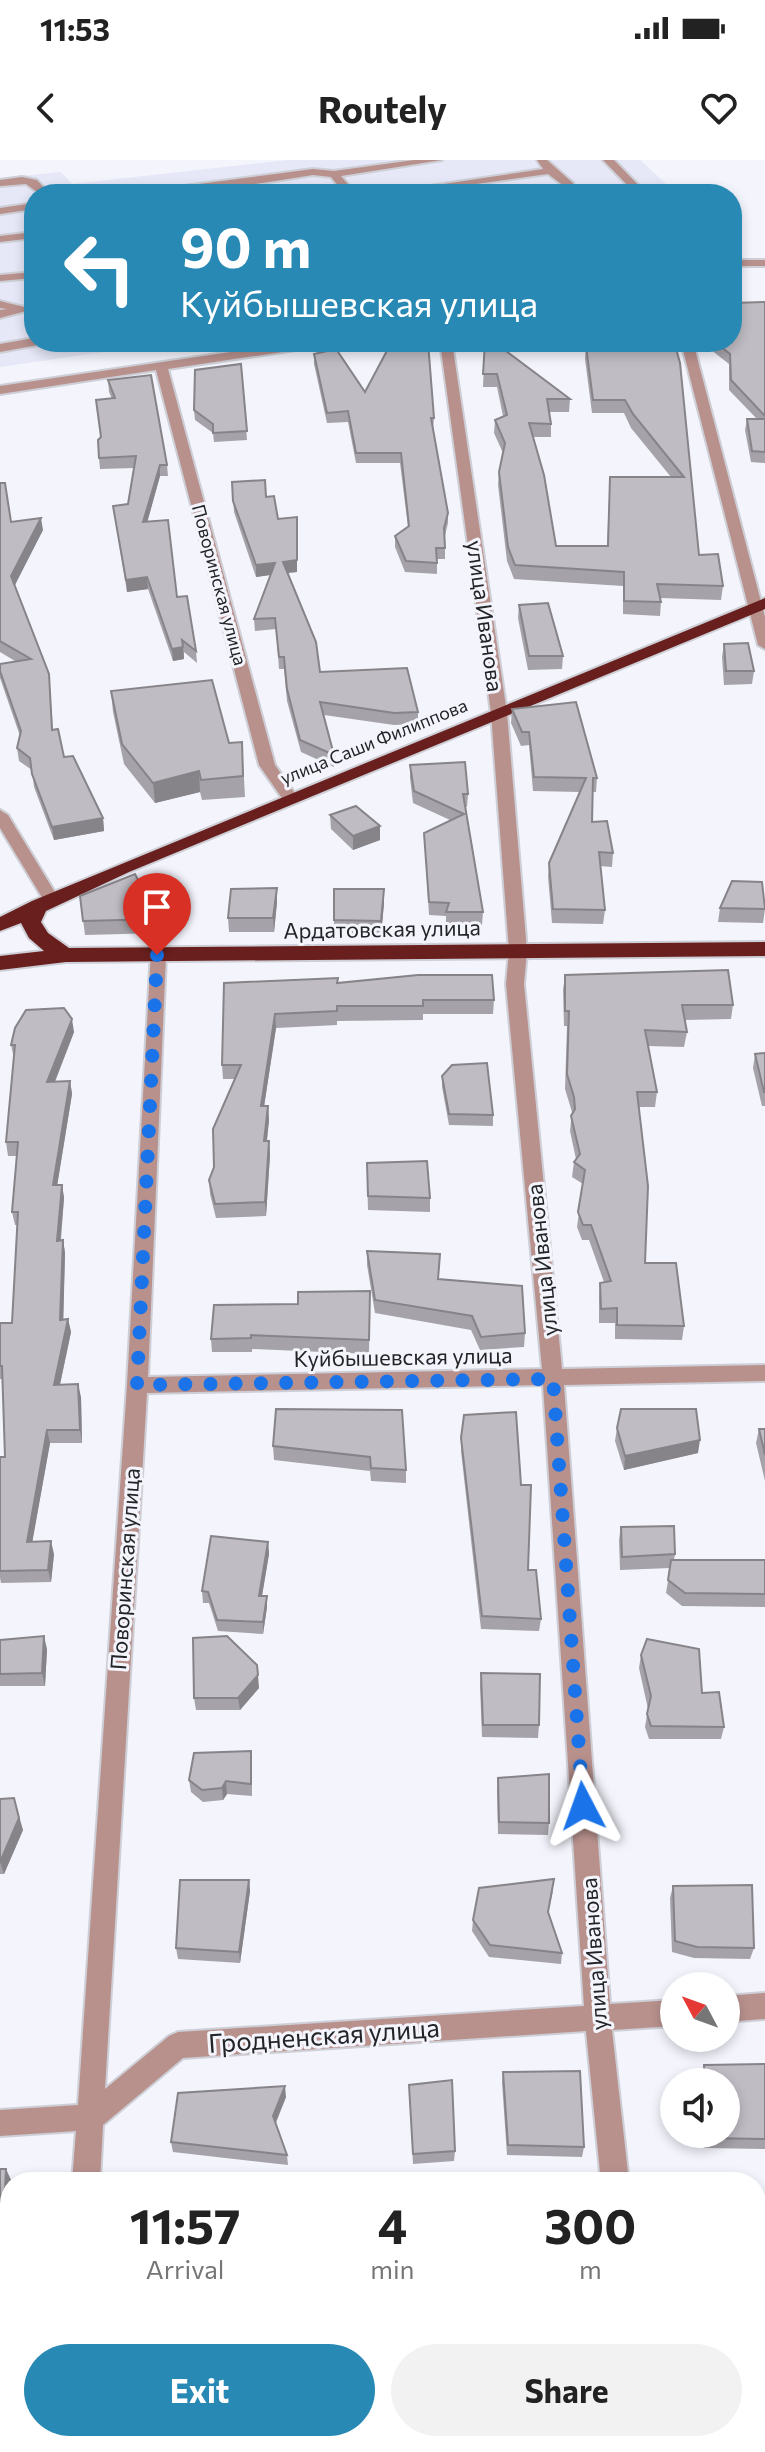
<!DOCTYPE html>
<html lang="en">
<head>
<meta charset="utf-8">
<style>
  body { margin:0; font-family:Commissioner,sans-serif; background:#f2f2f2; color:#222; height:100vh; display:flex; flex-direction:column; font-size:30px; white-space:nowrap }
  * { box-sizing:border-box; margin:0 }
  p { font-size:26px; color:#767676 }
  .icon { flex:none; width:44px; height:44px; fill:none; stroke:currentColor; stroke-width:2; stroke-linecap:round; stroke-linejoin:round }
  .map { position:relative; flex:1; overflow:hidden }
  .panel { position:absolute; left:0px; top:2012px; width:766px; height:280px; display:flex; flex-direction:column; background:#fff; border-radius:32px 32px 0 0; box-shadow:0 4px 12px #0003 }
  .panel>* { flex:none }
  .guide { position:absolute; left:24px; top:24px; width:718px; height:168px; border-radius:32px; box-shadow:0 4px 12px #0003; background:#2889b4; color:#fff; overflow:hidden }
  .needle { width:52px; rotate:311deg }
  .tools { position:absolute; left:660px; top:1812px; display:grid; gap:16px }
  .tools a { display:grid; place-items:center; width:80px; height:80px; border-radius:50%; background:#fff; box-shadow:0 4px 12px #0003; font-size:40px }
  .pin { position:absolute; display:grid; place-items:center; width:68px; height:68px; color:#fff; margin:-82px -34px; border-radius:50% 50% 50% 0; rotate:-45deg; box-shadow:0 0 8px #0007 }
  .pin .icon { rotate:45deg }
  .me { position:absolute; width:88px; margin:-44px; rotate:356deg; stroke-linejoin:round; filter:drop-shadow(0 0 6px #0008) }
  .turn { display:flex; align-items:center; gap:28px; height:168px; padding:0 24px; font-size:36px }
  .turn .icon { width:104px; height:104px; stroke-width:2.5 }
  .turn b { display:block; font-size:56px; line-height:68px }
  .eta { display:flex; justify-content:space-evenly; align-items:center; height:136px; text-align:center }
  .eta b { font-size:48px; font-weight:700; line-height:56px }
  .button { display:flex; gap:16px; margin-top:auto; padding:16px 24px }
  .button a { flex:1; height:92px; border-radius:48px; background:#2889b4; color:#fff; font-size:32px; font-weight:700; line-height:92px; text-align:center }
  .button a+a { background:#f2f2f2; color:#222 }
  .status { display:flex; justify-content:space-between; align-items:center; height:56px; padding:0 40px; background:#fff; direction:ltr }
  .status svg { height:22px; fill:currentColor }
  header { display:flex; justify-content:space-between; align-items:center; height:104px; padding:0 24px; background:#fff; font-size:36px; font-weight:700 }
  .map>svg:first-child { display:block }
</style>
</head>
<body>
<div class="status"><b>11:53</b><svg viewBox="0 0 49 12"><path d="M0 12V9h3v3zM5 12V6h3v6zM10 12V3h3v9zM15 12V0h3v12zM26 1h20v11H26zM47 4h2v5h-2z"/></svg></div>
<header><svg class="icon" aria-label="back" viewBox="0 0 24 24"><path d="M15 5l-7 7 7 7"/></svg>Routely<svg class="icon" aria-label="heart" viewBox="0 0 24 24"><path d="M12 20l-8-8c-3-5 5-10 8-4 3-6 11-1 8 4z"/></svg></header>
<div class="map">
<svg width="765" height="2292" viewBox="0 0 765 2292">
  <rect width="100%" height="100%" fill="#f3f4fc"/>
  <path fill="#e6e7f7" d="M288,0h352l37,34h-643v148h139l-173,25v-189l61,-6 11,12z"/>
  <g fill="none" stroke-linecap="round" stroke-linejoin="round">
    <defs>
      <g id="minor">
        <path d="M414,0h28l-101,16 15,18h-11l-14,-17 -18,-2 -90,14 -82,5 5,-3 167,-22 21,2z"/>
        <path d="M537,0h10l26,23 4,11h-10l-3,-8 -16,-12 -143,20h-28l166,-25z"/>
        <path d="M603,0h11l33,34h-11z"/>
        <path d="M22,17l15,3 9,10 -9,2 -11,-8 -26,2v-6z"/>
        <path d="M34,43v6l-34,5v-6z"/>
        <path d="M34,72v6l-34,4v-6z"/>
        <rect x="732" y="100" width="33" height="6"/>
        <path d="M34,112v6l-34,3v-6z"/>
        <path d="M0,141l28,7 2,2 -30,8v-8l7,-1 -7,-1z"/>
        <path d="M34,178v4h6l-2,3 -38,7v-8z"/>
        <path d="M298,182h30l-6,4 -154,23 107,396 23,33 -8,5 -6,-2 -25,-36 -103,-395 -156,24v-8z"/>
        <path d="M440,182h12l55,371 20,238 -3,33 38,385 203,-4v16l-201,4 46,619 64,-4v26l-62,4 17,152h-28l-15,-151 -403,27 -80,67 -3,57h-28l4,-51 -76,5v-26l78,-5 49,-720 24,-434h12l3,4 -18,422 394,-8 -36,-385 3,-33 -18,-238zM543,1225l41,621 -406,26 -9,4 -64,53 42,-696z"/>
        <path d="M681,182h12l72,275v32l-7,-4z"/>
        <path d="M0,650l8,5 51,84 -2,4h-12l-2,-4 -43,-71z"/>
        <path d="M765,1833v26l-39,3v-26z"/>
        <path d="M46,2282h30l-1,10h-30z"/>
        <path d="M629,2282h30l1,10h-30z"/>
      </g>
      <path id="highway" d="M765,438v11l-636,263 -83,39 -5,11 7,11 21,15 696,-6v14l-699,6 -66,8v-14l44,-5 -15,-13 -8,-15 -21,8v-14l32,-16z"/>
    </defs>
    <use href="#minor" stroke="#cecfd6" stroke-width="4"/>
    <use href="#highway" stroke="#cecfd6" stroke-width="4"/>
    <use href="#minor" fill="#b8918d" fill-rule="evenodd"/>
    <use href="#highway" fill="#681f1d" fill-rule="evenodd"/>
  </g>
  <g fill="#a5a2a9">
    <path d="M765,142v161l-14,-1 -6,-32 2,-11h10l-28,-29v-26l-28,-22h31l1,-39z"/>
    <path d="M485,182l85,57 -1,13h-20l2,12v13h-18l23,109h51l3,-69h61l-40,-49 -7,-15h-32l-7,-54 1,-13 89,-1 24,210 24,31 -2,14 -61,-2 1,4 -1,14 -37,-2v-28l-109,-7 -7,-18 -9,-76 1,-13 4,-19 -9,-20 1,-13 8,-4 -6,-29h-14z"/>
    <path d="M314,194l51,38 69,26 -1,11 15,84v10l-3,13v23h-8v15l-32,-2 -10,-25v-11l13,-9 -8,-64h-44l-8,-41 -21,1 -13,-59z"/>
    <path d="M241,204l6,76 -33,2 -1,-9 -18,-13 -1,-10z"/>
    <path d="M108,220l59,85 1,11h-8l-13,46 30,75 19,54 1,12 -13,-11v7l-11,2 -25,-72 -21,3 -14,-86 15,-2 6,-36 -34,1 -1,-11 2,-21 11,-38 -3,-7z"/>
    <path d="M232,322l34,15 12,22 19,53 -9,1 32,99 98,40v12l-24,1 -70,-10 10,40v12l-33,-15 -14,-51 -3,-32h-5l-3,-40 -21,2 -1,-12 17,-44 -15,2 -22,-65z"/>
    <path d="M0,323l11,39 32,8 -29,55 36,102 3,43 11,27 39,61 1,13 -50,9 -20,-53 -2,-17 -13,-9 -2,-13 3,-12 -20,-58v-14l15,-3 -15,-9z"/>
    <path d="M519,445l44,51 -1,13 -34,1 -10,-52z"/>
    <path d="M724,484l30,27 -2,13 -28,1 -2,-28z"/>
    <path d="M111,531l118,52 13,-1 3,55 -43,3 -2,-8 -45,11 -31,-39 -11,-52z"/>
    <path d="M512,549l85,69 -1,14h-3l-1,30 21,31 -1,14 -12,-1 5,44 -2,14 -51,-1 -4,-46 1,-14 31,-71 -47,-1 -4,-46 -8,1 -10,-23z"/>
    <path d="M410,605l58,29 -1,13h-2l18,105 -1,13h-36v-9l-17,-1 -5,-82 26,-13 -37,-17 -3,-25z"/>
    <path d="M330,655l50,25 -27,10 -22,-21z"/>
    <path d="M277,728v14l-3,30h-45l-1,-14z"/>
    <path d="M334,729l50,14 -3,32 -47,-1z"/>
    <path d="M80,736l78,23 2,14 -75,2z"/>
    <path d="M720,748l45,1 -2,14 -45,-1z"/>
    <path d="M565,815l168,30 -2,14 -46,1 2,12 -3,15 -36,-1 9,46 -2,15h-17l7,156 39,63 -2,14 -67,-1v-16h-16v-26l1,-14 4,-1 -15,-42h-7l-5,-13 6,-43 -11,-7 2,-15 2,-3 -6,-28 2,-19 -7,-23 2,-63h-3l-1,-36z"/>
    <path d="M224,823h113l157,17 -1,14h-70v6l-86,1v4l-61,3 -12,78h4l1,14 -2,21h2l1,14 -4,61 -50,2 -6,-24 -1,-14 5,-13 20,-88h-11l-1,-14z"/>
    <path d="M74,872l-19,50 15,-1 2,13 -15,91h5l2,13 -3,42h2l2,13 -2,66h5l3,13 -11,53 21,12 1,46h-32l-18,99 22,12 -3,28 -50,1 -1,-5v-121h5l-2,-78h-3v-56h12l5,-98h-2l-3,-13 5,-56h-9l-2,-14 8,-84 -3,-13z"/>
    <path d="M765,893v53h-3l-9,-38 2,-14z"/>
    <path d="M442,916l51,39v11l-44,-1 -7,-38z"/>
    <path d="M367,1016l63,22v14l-62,-2z"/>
    <path d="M367,1091l72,28 86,54 -1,14 -44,3 -9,-20 -96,-17 -8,-48z"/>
    <path d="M370,1144l-1,50 -117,-5v3h-40l-1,-13z"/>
    <path d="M276,1249l130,61v13l-35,-2 -1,-10 -96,-11 -1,-14z"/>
    <path d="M617,1268l81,25 -74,17 -9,-29z"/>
    <path d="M759,1269h6v52l-9,-38z"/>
    <path d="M461,1278l80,181 -2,12 -58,-2 -20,-178z"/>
    <path d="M621,1367l54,27 -1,6h91v47l-83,-1 -16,-13 4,-25 -50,2 -1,-30z"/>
    <path d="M268,1382l1,12 -7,42 5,11 -4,27 -45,-3 -9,-28h-6l-1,-12z"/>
    <path d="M0,1480l47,9 -2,37h-45z"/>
    <path d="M641,1495l61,38 22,34 -3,12h-72l-4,-12 3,-18 -9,-41z"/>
    <path d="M481,1513l58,52 -1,13 -56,-1 -2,-52z"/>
    <path d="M259,1528l-19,22h-44l-2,-12z"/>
    <path d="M252,1603v33l-25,-2 -4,6 -20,2 -12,-10 -2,-12z"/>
    <path d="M498,1618l51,45 -1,12 -50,-1 -1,-44z"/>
    <path d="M0,1639l23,31 -19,44h-4z"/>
    <path d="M249,1720l1,11 -10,72 -62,-4 -2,-11z"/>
    <path d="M673,1726l81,62 -4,11 -56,-1 -22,-6 -2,-54z"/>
    <path d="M553,1731l-5,22 14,40 -1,11 -72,-7 -17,-26 1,-11z"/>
    <path d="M765,1904v85l-61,-1 -1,-14h23v-52h-25v-6l3,-11z"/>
    <path d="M503,1912l81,75 -2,10 -75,-2 -5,-73z"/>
    <path d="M409,1925l46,66 -1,10 -41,3z"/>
    <path d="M286,1937l-10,26 11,32 1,10 -115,-13 -2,-10z"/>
    <path d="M0,2009l10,13v33l-3,49h-7z"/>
    <path d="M756,2092l8,17h1v66l-9,-1z"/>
    <rect x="535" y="2282" width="73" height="10"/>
  </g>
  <g fill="#868489">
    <path d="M160,305v11l-16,58 -1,-12z"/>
    <path d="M297,357v55l-13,1 -1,-11z"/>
    <path d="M41,358l2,12 -30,59 -2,-13z"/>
    <path d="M275,403l1,11 -20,3v-12z"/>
    <path d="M147,417l1,12 -21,3 -1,-12z"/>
    <path d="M183,487l1,12 -11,2 -1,-12z"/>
    <path d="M199,611l1,21 -45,11 -2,-20z"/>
    <path d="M103,658l1,13 -50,9 -2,-13z"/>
    <path d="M380,666v14l-27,10v-14z"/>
    <path d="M277,728v14l-3,30 -1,-14z"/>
    <path d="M384,729v14l-3,32v-14z"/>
    <path d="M275,854l1,14 -14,92 -1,-14z"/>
    <path d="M72,859l2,13 -25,64 -2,-14z"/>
    <path d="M70,921l2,13 -17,105 -2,-14z"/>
    <path d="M268,946l1,14 -4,35 -1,-14z"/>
    <path d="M269,981l1,14 -4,61 -1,-14z"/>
    <path d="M62,1025l2,13 -5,56 -2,-13z"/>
    <path d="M63,1080l2,13 -2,80 -3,-13z"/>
    <path d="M68,1159l3,13 -14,66 -3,-13z"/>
    <path d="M78,1224l3,13 1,46 -2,-13z"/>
    <path d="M47,1270l3,13 -20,112 -3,-13z"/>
    <path d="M700,1280l-2,13 -74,17 1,-14z"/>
    <path d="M51,1381l3,13 -3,28 -3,-12z"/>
    <path d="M268,1382l1,12 -9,53 -1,-11z"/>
    <path d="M267,1436v11l-4,27v-12z"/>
    <path d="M44,1476l3,13 -2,37 -3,-13z"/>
    <path d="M258,1515l1,13 -19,22 -2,-12z"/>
    <path d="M226,1621l1,13 -4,6 -1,-12z"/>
    <path d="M14,1638l9,32 -19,44 -4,-12z"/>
    <path d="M249,1720l1,11 -10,72 -1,-11z"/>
    <path d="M285,1926l1,11 -12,29 -1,-10z"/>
    <path d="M6,2009l6,13h-2v33l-3,49 -5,-13z"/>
  </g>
  <g fill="#c0bcc4" stroke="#868489" stroke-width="2">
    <path d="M765,142v114l-34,-36 -1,-26 -15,-12h17v-16h3l-2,-23z"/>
    <path d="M422,182h6l6,76h-3l17,95 -4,15 1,20h-9l1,15 -31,-2 -11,-25 14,-10 -8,-73h-45l-8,-42 -21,2 -13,-59 22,-5 29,43 25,-47z"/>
    <path d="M485,182h9l76,57h-23l4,25 -22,-1 15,52 12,71h52l2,-69h74l-51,-63 -8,-14h-32l-7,-54 89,-1 5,18 19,192 19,-1 5,32 -66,-2 4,18 -37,-1v-29l-109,-7 -7,-18 -9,-75 6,-29 -10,-23 12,-5 -10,-41h-14z"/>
    <path d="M241,204l6,67 -34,2v-9l-19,-14 1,-40z"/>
    <path d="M151,215l16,90h-7l-17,57 25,-2 9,77 10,-1 9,55 -14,-11 1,7 -11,2 -25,-72 -21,3 -13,-74 15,-2 8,-48 -37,2 -1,-18 3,-3 -5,-37 19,-2 -7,-18z"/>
    <path d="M747,259h18v33l-13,-1z"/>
    <path d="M265,320l1,17 8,-1 4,23 19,-2v43l-14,2 33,80 4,30 87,-4 11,44 -24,1 -74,-11 14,53 -34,-15 -13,-51 -3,-32h-5l-4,-39 -21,1 21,-56 -19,2 -23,-64 -1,-19z"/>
    <path d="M0,323h5l6,39 30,-4 -30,58 38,98 3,56 6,-1 6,28 9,-1 30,62 -51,9 -20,-53 -2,-16 -13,-10 4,-17 -21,-60v-7l31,-5 -31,-18z"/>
    <path d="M548,443l15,53h-34l-10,-51z"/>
    <path d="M748,483l6,28h-28l-2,-27z"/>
    <path d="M212,520l17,63 13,-1 1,34 -42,4 -2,-9 -46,12 -31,-39 -11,-53z"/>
    <path d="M576,542l21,76h-4l-1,44 15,-1 6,32 -14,-1 6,58 -52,-1 -4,-46 37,-85 -52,-1 -5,-45h-7l-10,-23z"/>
    <path d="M465,602l3,32h-5l20,118h-37l3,-9 -20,-1 -5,-69 40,-19 -50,-23 -4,-26z"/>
    <path d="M356,646l24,20 -27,10 -23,-21z"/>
    <path d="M135,714l23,45 -75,2 -3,-25z"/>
    <path d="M732,721l30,1 3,27 -45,-1z"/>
    <path d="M277,728l-4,30h-45l3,-29z"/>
    <path d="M334,729h50l-3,32 -47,-1z"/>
    <path d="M728,810l5,35h-51l5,27 -42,-2 12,62h-20l11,94 -3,77h31l8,63 -67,-1v-17l-16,1 -1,-26 11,-2 -20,-56h-8l-5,-13 7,-42 -11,-8 6,-8 -9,-38 4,-7 -1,-12 -7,-23 2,-63h-4v-36z"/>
    <path d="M418,815h74l2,25h-71v6h-86v5l-62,3 -14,92h7l-4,35h5l-4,61 -50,2 -6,-24 5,-13 -1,-38 28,-64h-19l2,-82 114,-5 -1,5z"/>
    <path d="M64,848l8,11 -25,63 23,-1 -17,104h9l-5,56 6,-1 -3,80 8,-1 -14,66 24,-1 2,46h-33l-20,112 24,-1 -3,29 -48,1v-114h5l-3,-91h-2v-43h12l6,-111h-6l6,-70h-12l9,-97h-4l4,-17 11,-18z"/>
    <path d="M765,893v39h-1l-9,-38z"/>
    <path d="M487,903l6,52 -44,-1 -7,-38 10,-11z"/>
    <path d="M427,1001l3,37 -62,-2 -1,-33z"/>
    <path d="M367,1091l73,3 -2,25 84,7 3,47 -44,4 -9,-21 -97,-16z"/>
    <path d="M370,1131l-1,49 -118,-5v3l-40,1 3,-34 84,-1v-12z"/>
    <path d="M276,1249l126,1 4,60 -35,-2 -1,-11 -97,-11z"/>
    <path d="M621,1249h75l4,31 -75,16 -8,-28z"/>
    <path d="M516,1252l5,73h10l-3,85h8l5,49 -59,-3 -21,-178 3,-23z"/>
    <path d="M759,1269h6v26z"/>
    <path d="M674,1366l1,28 -53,3 -1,-30z"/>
    <path d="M211,1376l57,6 -9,54h8l-4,26 -46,-2 -9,-28 -6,-1z"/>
    <path d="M671,1400h94v34l-80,-1 -17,-13z"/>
    <path d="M44,1476l-2,37 -42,1v-34z"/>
    <path d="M227,1476l30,29 1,10 -20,23h-44l-1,-60z"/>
    <path d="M647,1479l52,10 3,44 17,-1 5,35 -73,-1 -4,-12 4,-18 -10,-41z"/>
    <path d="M481,1513l59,1 -1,51h-56z"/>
    <path d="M251,1591v33l-25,-3 -4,7 -20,2 -13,-10 5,-27z"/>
    <path d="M549,1614v49l-50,-1 -1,-44z"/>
    <path d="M14,1638l5,20 -19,44v-63z"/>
    <path d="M554,1719l-6,33 14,41 -72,-8 -17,-25 6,-32z"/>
    <path d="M180,1720h69l-10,72 -63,-4z"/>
    <path d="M752,1725l2,63 -57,-1 -22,-6 -2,-55z"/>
    <path d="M765,1904v75l-58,-1v-4h19v-52h-21l-1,-17z"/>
    <path d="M580,1911l4,76 -76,-2 -5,-73z"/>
    <path d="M452,1920l3,71 -42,3 -4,-69z"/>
    <path d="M285,1926l-12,30 14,39 -116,-13 7,-49z"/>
    <path d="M0,2009h6l-4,82h-2z"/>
    <path d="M756,2092l8,17h1v57l-9,-1z"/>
    <path d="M171,2282h121v10h-122z"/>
    <path d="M537,2282h71v10h-70z"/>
  </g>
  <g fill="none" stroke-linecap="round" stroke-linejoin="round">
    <path stroke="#1a73e8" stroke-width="14" stroke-dasharray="0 25.2" d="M157,795l-20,430 416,-6 30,427"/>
  </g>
  <g text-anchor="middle" stroke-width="6" stroke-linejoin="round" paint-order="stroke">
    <g font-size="18" fill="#232427" stroke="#f3f4fc">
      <text transform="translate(219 425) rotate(75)" y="6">Поворинская улица</text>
      <text transform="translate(374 582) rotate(-22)" y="6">улица Саши Филиппова</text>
    </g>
    <g font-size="22" fill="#232427" stroke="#f3f4fc">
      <text transform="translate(485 456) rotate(82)" y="8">улица Иванова</text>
      <text transform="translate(382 769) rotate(-1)" y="8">Ардатовская улица</text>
      <text transform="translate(542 1100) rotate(-96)" y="8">улица Иванова</text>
      <text transform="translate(403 1197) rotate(-1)" y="8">Куйбышевская улица</text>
      <text transform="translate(125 1409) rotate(-86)" y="8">Поворинская улица</text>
      <text transform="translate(594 1794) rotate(-94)" y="8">улица Иванова</text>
    </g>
    <g font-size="26" fill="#232427" stroke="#f3f4fc">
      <text transform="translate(324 1876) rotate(-4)" y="9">Гродненская улица</text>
    </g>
  </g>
</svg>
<div class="tools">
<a><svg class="needle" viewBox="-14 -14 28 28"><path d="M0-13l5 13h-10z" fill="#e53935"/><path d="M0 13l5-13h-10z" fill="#767676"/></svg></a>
<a><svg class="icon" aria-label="sound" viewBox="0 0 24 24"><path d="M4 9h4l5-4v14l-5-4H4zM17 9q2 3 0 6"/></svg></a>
</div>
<div class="pin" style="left:157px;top:795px;background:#d93025"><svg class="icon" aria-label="arrive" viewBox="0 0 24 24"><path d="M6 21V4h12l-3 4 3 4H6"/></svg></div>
<svg class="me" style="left:583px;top:1646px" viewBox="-20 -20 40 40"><path d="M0-17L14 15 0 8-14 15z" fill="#1a73e8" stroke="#fff" stroke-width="4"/></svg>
<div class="guide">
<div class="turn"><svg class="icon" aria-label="left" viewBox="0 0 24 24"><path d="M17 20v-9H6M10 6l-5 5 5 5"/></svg><div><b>90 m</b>Куйбышевская улица</div></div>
</div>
<section class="panel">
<div class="eta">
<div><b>11:57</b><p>Arrival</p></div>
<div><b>4</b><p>min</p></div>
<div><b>300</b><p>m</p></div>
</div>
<div class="button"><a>Exit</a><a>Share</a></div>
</section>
</div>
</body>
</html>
